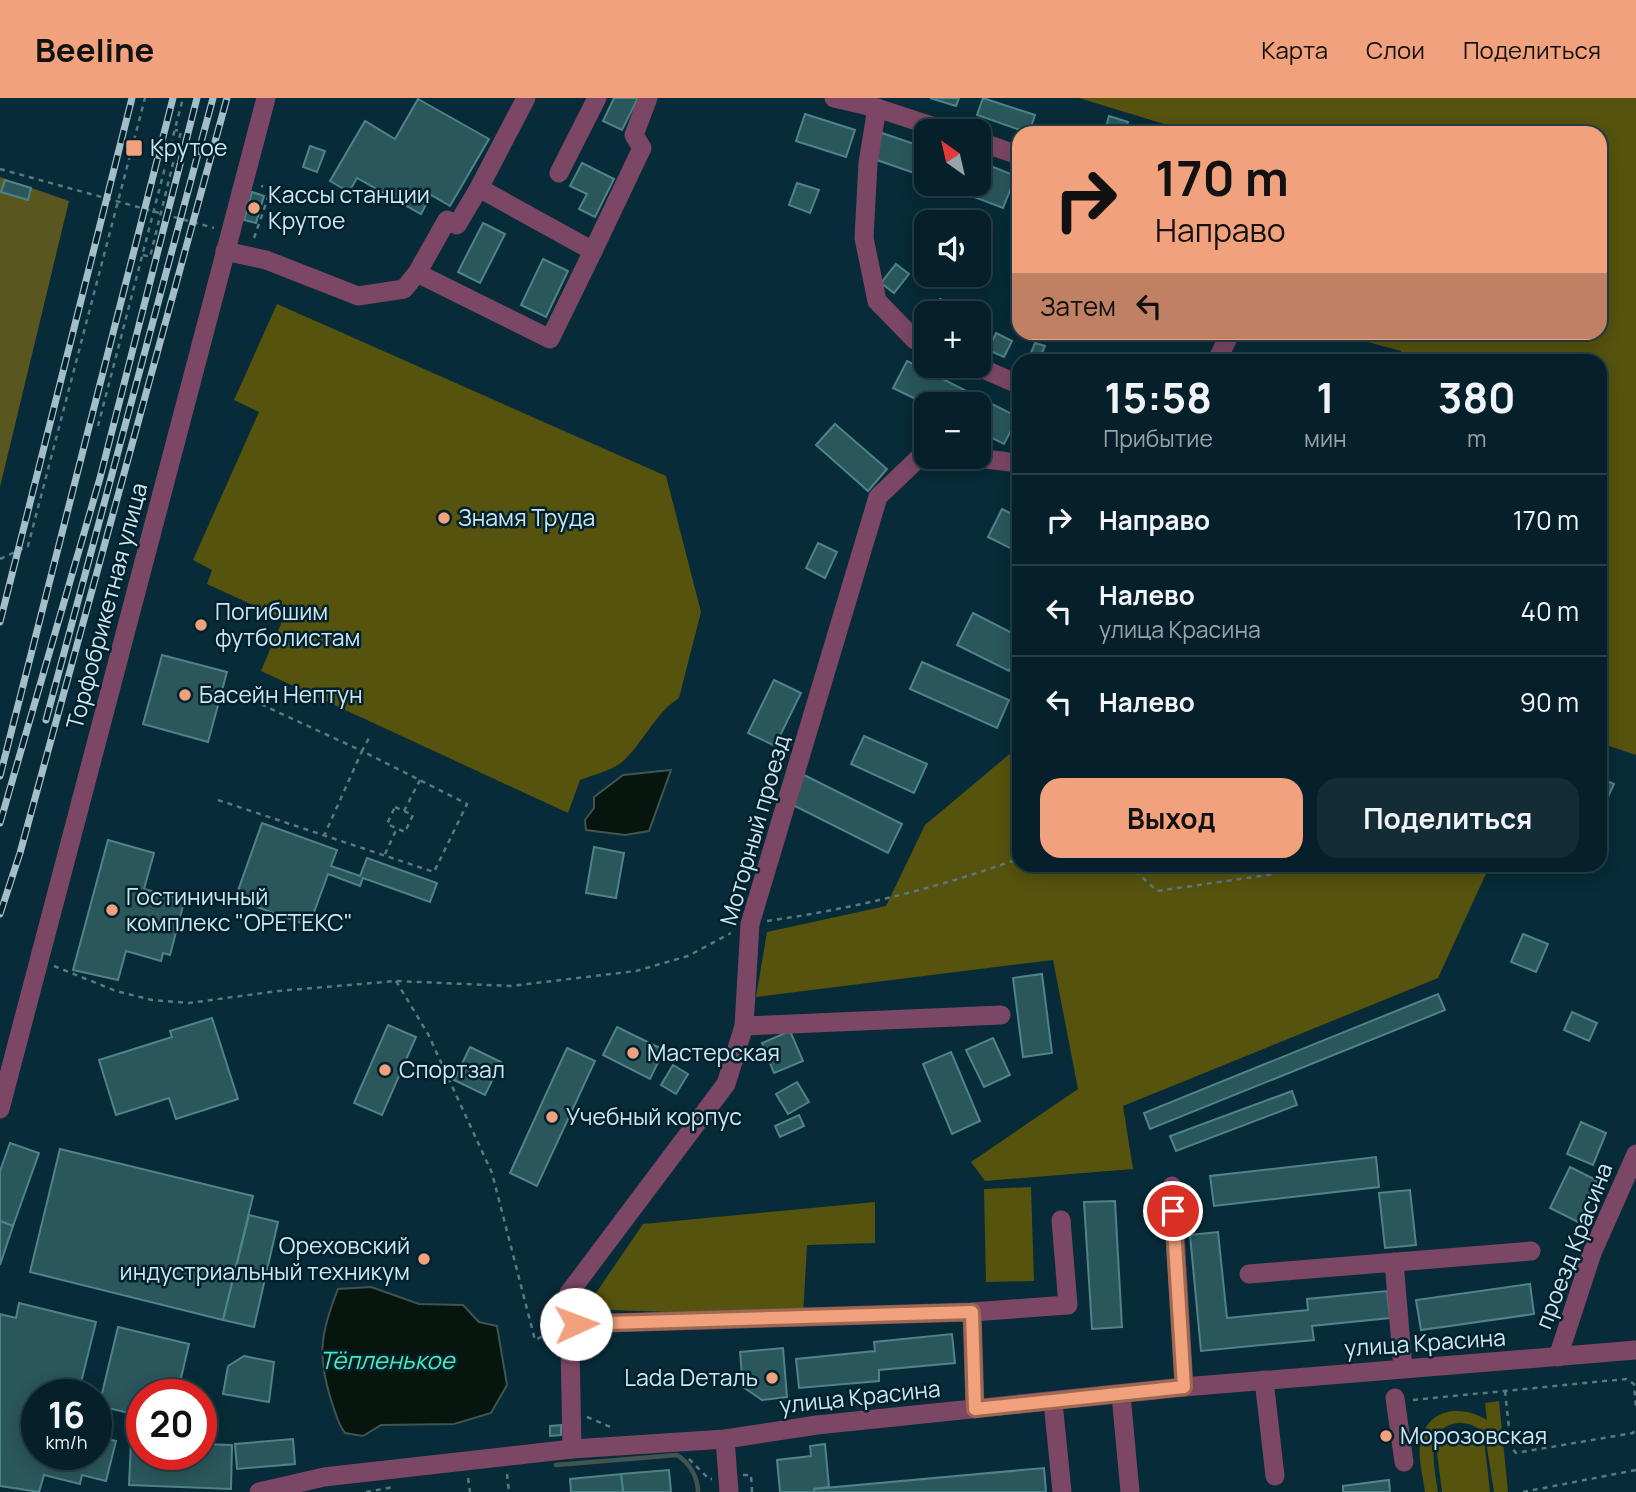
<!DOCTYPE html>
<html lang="ru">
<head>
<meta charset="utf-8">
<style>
  body { margin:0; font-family:Manrope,sans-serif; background:#132d36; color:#f1f3f6; height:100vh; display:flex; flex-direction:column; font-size:26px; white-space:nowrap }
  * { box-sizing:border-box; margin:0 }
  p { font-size:23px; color:#97a3a8 }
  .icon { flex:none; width:38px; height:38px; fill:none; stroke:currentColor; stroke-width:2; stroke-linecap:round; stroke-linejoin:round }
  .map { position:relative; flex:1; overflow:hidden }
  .panel { position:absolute; left:1012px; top:256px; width:595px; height:518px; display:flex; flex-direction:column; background:#05202a; border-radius:21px; box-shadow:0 4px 18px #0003,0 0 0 2px #263e47 }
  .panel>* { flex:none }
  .hud { position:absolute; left:1012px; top:28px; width:595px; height:214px; border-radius:21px; box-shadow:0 4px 18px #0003,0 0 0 2px #263e47; background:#f1a17c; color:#111; overflow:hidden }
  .needle { width:46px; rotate:326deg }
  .buttons { position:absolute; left:914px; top:21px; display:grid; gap:14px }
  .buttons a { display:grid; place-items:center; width:77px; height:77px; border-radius:14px; background:#05202a; box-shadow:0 4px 18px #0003,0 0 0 2px #263e47; font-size:35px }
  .speed { position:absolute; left:21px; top:1281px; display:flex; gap:14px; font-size:35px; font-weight:700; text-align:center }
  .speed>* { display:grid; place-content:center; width:91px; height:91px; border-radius:50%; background:#05202a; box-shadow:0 4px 18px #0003,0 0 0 2px #263e47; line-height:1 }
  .speed small { font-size:18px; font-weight:400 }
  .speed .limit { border:10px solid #d22; background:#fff; color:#111 }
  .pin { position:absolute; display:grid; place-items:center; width:60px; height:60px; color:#fff; margin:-30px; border:4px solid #fff; border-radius:50%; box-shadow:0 2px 7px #0007 }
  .me { position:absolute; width:77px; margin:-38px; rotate:88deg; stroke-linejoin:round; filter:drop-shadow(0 0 5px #0008) }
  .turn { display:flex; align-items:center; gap:24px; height:147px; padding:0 28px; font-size:32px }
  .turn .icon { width:91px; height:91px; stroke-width:2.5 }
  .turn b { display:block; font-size:49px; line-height:60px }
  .then { display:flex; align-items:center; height:66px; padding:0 28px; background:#0003; gap:14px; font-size:26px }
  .eta { display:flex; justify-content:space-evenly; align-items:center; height:119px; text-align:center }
  .eta b { font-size:42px; font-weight:700; line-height:49px }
  .action { display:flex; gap:14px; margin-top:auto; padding:14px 28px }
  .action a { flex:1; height:80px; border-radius:21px; background:#f1a17c; color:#111; font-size:28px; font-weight:700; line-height:80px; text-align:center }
  .action a+a { background:#132d36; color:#f1f3f6 }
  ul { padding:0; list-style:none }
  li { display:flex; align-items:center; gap:21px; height:91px; padding:0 28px; border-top:2px solid #263e47 }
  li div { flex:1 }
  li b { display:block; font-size:26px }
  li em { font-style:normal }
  header { display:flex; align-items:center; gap:42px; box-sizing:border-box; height:98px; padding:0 35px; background:#f1a17c; color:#111 }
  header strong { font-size:33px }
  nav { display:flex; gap:38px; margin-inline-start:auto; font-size:24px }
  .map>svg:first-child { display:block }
</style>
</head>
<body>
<header>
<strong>Beeline</strong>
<nav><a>Карта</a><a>Слои</a><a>Поделиться</a></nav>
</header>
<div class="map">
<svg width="1636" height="1394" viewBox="0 0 1636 1394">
  <rect width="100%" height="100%" fill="#072b38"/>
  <g fill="#56530e">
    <path d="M1079,0h557v657l-36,-12v-383h-201l2,-9 -66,-18 265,-1v-199h-438l2,-9z"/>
    <path d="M277,206l389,172 35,136 -22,86c-25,16 -35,45 -58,65 -11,8 -28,12 -41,17l-12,33 -307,-142 22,-52 -76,-35 5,-14 -19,-10 66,-148 -25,-12z"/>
    <path d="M1018,649v117l472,1 -52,113 -315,128 10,63 -148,12 -14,-19 107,-73 -25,-129 -297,37 11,-65 119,-26 39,-81z"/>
    <path d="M1031,1089l3,94 -48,1 -2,-93z"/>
    <path d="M875,1104v41l-68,2 -4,72 -218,-8 58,-85z"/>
    <path d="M1499,1303l9,91h-14l-9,-57c-7,-8 -14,-12 -25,-12 -37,2 -25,45 -22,69h-13c-2,-17 -9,-39 -3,-56 10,-30 43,-30 65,-16l-2,-17z"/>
    <path d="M1484,1341l6,53h-48l-6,-47z"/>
  </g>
  <path fill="#59561f" d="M0,79l69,24 -69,286z"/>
  <g fill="#06160f" stroke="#425452" stroke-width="2">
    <path d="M671,672l-22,61 -24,4 -39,-5 -1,-10 9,-12v-11l29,-22z"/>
    <path d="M371,1189l48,17 44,1 16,17 18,4 10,59 -16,28 -37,11 -73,1 -18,11 -18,-3c-7,-9 -9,-19 -13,-30 -15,-47 -12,-69 6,-114z"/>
  </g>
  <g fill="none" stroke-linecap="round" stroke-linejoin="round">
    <path stroke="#425452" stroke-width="4.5" d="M556,1367l121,-10c13,8 21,23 21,37"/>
  </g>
  <g fill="#2a575c" stroke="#4f838a" stroke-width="2">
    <path d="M614,0h24l-16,32 -19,-9z"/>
    <path d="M930,0h29l-3,8z"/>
    <path d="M983,0l52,17 -6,18 -52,-18z"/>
    <path d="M418,1l71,40 -39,67 -19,-11 -10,19 -64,-36 -8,14 -19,-11 35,-60 30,18z"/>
    <path d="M805,16l50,16 -9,27 -50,-16z"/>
    <path d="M1109,18l19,6 -4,11 -19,-2z"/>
    <path d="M1076,27l25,8h-28z"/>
    <path d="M882,35l44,15v29l-52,-18z"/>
    <path d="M310,48l15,5 -8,21 -14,-5z"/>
    <path d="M978,63l38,15 -13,32 -42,-16 4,-8h13z"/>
    <path d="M582,65l32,16 -19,38 -16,-8 8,-15 -17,-8z"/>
    <path d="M5,82l26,8 -3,12 -27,-8z"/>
    <path d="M797,85l22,7 -9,23 -21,-8z"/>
    <path d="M252,94l12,4 -8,27 -12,-3z"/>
    <path d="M483,125l22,11 -25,49 -22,-11z"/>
    <path d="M543,161l25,12 -22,46 -25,-12z"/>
    <path d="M896,166l13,10 -15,19 -13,-10z"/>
    <path d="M940,201l27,14h-34z"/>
    <path d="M996,235l16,8 -8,16 -16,-7z"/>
    <path d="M1035,245l10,3 -6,14h-11z"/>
    <path d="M907,263l111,56 -14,27 -26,-13v-27h-52l-33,-16z"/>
    <path d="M835,326l52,45 -19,22 -52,-46z"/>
    <path d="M1002,411l16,8v35l-30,-15z"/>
    <path d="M818,445l19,9 -12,26 -19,-10z"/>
    <path d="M973,515l45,23v14l-9,21 -52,-26z"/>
    <path d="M162,557l65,17 -19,70 -65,-18z"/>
    <path d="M922,564l87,38 -12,28 -87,-39z"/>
    <path d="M774,582l27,13 -26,53 -27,-13z"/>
    <path d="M864,638l63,28 -13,29 -63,-29z"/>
    <path d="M804,677l98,49 -14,29 -99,-50z"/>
    <path d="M1600,680l14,6 -13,28 -1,-1z"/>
    <path d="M262,725l75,27 -6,16 29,10 7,-18 70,25 -7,19 -67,-24 -3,8 -32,-12 -19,52 -74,-27z"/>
    <path d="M108,742l46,13 -10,36 34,9 5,8 -13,49 -7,-2 -2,8 -35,-10 -8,29 -45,-10z"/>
    <path d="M594,749l30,6 -8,45 -30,-5z"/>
    <path d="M1523,836l25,10 -12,28 -25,-10z"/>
    <path d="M1042,876l10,79 -29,4 -10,-79z"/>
    <path d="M1438,896l7,16 -295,119 -6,-16z"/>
    <path d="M1572,914l25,11 -8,18 -25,-11z"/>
    <path d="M212,920l26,81 -62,20 -7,-21 -53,17 -17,-55 73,-23 -2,-6z"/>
    <path d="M388,927l28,12 -34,78 -28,-12z"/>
    <path d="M617,929l47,23 -14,29 -47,-24z"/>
    <path d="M790,933l13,30 -29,12 -12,-30z"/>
    <path d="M993,940l17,37 -26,12 -18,-37z"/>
    <path d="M470,949l31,15 -16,33 -31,-15z"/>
    <path d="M567,950l28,13 -58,125 -27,-13z"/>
    <path d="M951,954l29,69 -28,13 -29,-70z"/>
    <path d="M673,967l15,9 -12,20 -15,-9z"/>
    <path d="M797,984l12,20 -21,12 -12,-20z"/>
    <path d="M1292,993l5,14 -121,46 -6,-15z"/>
    <path d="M799,1017l5,11 -24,11 -5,-11z"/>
    <path d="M1581,1024l25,11 -13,32 -26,-11z"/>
    <path d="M10,1045l29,10 -26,73 -13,-5v-50z"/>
    <path d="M60,1051l193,47 -30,124 -193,-48z"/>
    <path d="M1376,1059l3,30 -165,19 -4,-30z"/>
    <path d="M1570,1069l28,14 -20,41 -28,-14z"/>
    <path d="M1410,1092l6,55 -31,3 -6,-55z"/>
    <path d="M1115,1103l7,126 -30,2 -8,-127z"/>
    <path d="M249,1117l29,7 -24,105 -31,-7z"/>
    <path d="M0,1123l13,5 -13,39z"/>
    <path d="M1218,1134l9,86 81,-8 -1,-11 80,-8 3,27 -78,8 2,14 -113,11 -11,-116z"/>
    <path d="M1530,1186l4,30 -113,16 -5,-30z"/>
    <path d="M19,1205l77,19 -18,73h-41v59h59v-18l20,5 -10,40 -24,-6 -2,9 -36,-9 -5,17 -39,-6v-172l16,4z"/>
    <path d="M118,1229l71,17 -12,51h-35v21l-43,-10z"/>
    <path d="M952,1236l3,29 -76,7v11l-80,7 -3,-29 79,-8 -1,-9z"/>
    <path d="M783,1250l4,49 -25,3 -19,-13 -3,-35z"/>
    <path d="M244,1258l30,6 -5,40 -46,-8 5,-28z"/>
    <path d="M561,1327v10l-11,1v-10z"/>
    <path d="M293,1341l2,25 -58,5 -2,-25z"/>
    <path d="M131,1344h11v12h59v-10l31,1 -1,44 -102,-4z"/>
    <path d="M825,1346l4,43 -15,2v3h-34l-3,-32 34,-4 -1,-10z"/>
    <path d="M1044,1370l2,24h-232v-3z"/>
    <path d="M669,1372l2,22h-48l-2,-18z"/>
    <path d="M621,1376l2,18h-52l-1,-13z"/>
    <path d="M1389,1382l1,12h-47v-6z"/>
  </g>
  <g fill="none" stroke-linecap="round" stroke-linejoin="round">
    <g stroke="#5a7884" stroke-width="2.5" stroke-dasharray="5 5" stroke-linecap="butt">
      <path d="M0,71l214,59"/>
      <path d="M254,140l17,-49 -10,-3"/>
      <path d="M143,157l7,2 31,-126 -6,-1"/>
      <path d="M98,328l85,-328"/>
      <path d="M0,461l28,-13 117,-448"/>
      <path d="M243,598l119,55 -38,85"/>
      <path d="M218,702l216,72 33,-68 -105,-53 7,-13"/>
      <path d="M395,709l18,8 -8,17 -18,-8z"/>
      <path d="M404,713l16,-31"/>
      <path d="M385,756l12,-26"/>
      <path d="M1128,766l29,27 111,-16 38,-11"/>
      <path d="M767,823c85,-12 171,-33 251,-62"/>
      <path d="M54,868l62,25 36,9 37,3 89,-12 118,-10 115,5 125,-15 52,-15 43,-23"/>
      <path d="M396,883l32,53 64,139 43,167 16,-8"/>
      <path d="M1505,1293l6,56 5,6 117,-20 3,-5"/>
      <path d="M1413,1302l213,-21 8,5 2,24"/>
      <path d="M587,1319l26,11"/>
      <path d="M689,1361l20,20h3"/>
      <path d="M507,1376l2,18"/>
      <path d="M743,1377h8l1,17"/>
      <path d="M468,1380l2,14"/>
      <path d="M366,1394l28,-5"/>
      <path d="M1523,1394l113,-22"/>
    </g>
    <g stroke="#7c4765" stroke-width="19">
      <path d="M834,0l43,10 70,23"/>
      <path d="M877,10l-9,55 -4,75 13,63 38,39 11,4"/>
      <path d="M978,43l40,14"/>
      <path d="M559,75l38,-75"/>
      <path d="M479,90l47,-90"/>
      <path d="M225,153l41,9 92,36 46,-7 13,-16 133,66 43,-88 -114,-63 -22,37 -10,-5 -30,53"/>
      <path d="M593,153l49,-103 -8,-13 14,-37"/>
      <path d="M1217,262l14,-28"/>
      <path d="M976,268l42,18"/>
      <path d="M970,359l48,6"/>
      <path d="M744,928l257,-11"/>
      <path d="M0,1011l266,-1011"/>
      <path d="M1172,1088l12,201"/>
      <path d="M1394,1164l9,106"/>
      <path d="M1249,1176l282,-23"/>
      <path d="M972,1214l3,97"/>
      <path d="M576,1226l396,-12 96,-7 -7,-85"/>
      <path d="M1558,1259l34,-104 44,-99"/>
      <path d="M1264,1282l11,96"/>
      <path d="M1121,1297l9,97"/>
      <path d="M1395,1300l9,64"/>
      <path d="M1053,1304l9,90"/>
      <path d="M725,1341l4,53"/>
      <path d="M572,1351l-3,-156 157,-209 18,-58 6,-102 128,-427 48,-46"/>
      <path d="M259,1394l65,-15 248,-28 153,-10 92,-14 367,-38 452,-37"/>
    </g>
    <defs>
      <g id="rail">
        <path d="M0,524l132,-524"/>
        <path d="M46,622l167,-622"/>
        <path d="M0,678l173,-678"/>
        <path d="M0,725l100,-345 97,-380"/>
        <path d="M0,816l20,-61 207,-755"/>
      </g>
    </defs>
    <use href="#rail" stroke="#a4bec9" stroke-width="7"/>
    <use href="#rail" stroke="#00212d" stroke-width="4.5" stroke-dasharray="13" stroke-linecap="butt"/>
  </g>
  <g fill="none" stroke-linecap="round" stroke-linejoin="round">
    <defs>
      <path id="route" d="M576,1226l396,-12 3,97 209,-22 -11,-176"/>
    </defs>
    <use href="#route" stroke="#9d6951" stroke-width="18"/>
    <use href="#route" stroke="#f1a17c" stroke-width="12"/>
  </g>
  <g fill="#f1a17c" stroke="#00212d" stroke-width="2.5">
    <rect x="125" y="41" width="18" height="18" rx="3.5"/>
    <circle cx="254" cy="110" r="7"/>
    <circle cx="444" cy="420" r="7"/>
    <circle cx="201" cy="527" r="7"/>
    <circle cx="185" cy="597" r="7"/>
    <circle cx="112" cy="812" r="7"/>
    <circle cx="633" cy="955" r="7"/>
    <circle cx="385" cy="972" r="7"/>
    <circle cx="552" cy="1019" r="7"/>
    <circle cx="424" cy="1161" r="7"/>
    <circle cx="772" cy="1280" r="7"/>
    <circle cx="1386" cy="1338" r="7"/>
  </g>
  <g text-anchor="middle" stroke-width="5" stroke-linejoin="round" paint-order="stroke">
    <g font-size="23" fill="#cee5ef" stroke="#00212d" text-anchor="start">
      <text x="150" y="58">Крутое</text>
      <text x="268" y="105">Кассы станции<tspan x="268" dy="26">Крутое</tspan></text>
      <text x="458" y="428">Знамя Труда</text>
      <text x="215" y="522">Погибшим<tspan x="215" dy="26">футболистам</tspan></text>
      <text x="199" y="605">Басейн Нептун</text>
      <text x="126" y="807">Гостиничный<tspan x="126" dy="26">комплекс "ОРЕТЕКС"</tspan></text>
      <text x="647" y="963">Мастерская</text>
      <text x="399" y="980">Спортзал</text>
      <text x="566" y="1027">Учебный корпус</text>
      <text x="410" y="1156" text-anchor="end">Ореховский<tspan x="410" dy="26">индустриальный техникум</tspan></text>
      <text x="758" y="1288" text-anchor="end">Lada Dеталь</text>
      <text x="1400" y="1346">Морозовская</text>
    </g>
    <g font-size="23" fill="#cee5ef" stroke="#00212d">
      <text transform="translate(107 508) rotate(-75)" y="8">Торфобрикетная улица</text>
      <text transform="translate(755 732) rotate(-74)" y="8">Моторный проезд</text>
      <text transform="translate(1574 1148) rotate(-69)" y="8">проезд Красина</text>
      <text transform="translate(1425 1245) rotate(-4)" y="8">улица Красина</text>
      <text transform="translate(860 1299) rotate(-6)" y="8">улица Красина</text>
    </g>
    <g font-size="24" font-style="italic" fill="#48ecb5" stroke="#00212d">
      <text x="387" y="1271">Тёпленькое</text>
    </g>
  </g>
</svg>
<div class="buttons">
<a><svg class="needle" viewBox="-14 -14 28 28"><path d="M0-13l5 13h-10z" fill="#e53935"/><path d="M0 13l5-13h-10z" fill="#97a3a8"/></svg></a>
<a><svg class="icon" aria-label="sound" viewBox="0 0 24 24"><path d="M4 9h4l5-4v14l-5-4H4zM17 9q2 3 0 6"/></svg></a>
<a>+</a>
<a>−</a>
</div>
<div class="speed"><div>16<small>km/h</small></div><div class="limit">20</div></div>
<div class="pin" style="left:1173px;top:1113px;background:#d93025"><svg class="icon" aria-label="arrive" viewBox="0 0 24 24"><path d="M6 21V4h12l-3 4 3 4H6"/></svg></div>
<svg class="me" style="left:576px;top:1226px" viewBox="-20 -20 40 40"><circle r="19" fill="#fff"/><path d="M0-13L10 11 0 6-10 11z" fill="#f1a17c"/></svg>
<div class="hud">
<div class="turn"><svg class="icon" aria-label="right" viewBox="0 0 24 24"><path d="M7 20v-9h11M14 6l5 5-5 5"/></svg><div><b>170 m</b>Направо</div></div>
<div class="then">Затем<svg class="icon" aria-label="left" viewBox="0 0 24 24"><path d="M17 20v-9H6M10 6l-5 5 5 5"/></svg></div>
</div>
<section class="panel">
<div class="eta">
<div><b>15:58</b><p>Прибытие</p></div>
<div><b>1</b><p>мин</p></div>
<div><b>380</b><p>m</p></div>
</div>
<ul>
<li><svg class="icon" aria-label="right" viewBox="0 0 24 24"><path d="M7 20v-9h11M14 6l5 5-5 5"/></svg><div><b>Направо</b></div><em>170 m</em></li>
<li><svg class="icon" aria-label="left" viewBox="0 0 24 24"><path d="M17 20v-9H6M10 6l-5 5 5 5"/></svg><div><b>Налево</b><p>улица Красина</p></div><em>40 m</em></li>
<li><svg class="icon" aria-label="left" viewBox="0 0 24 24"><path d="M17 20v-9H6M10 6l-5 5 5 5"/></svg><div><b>Налево</b></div><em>90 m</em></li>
</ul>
<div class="action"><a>Выход</a><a>Поделиться</a></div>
</section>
</div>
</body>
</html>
